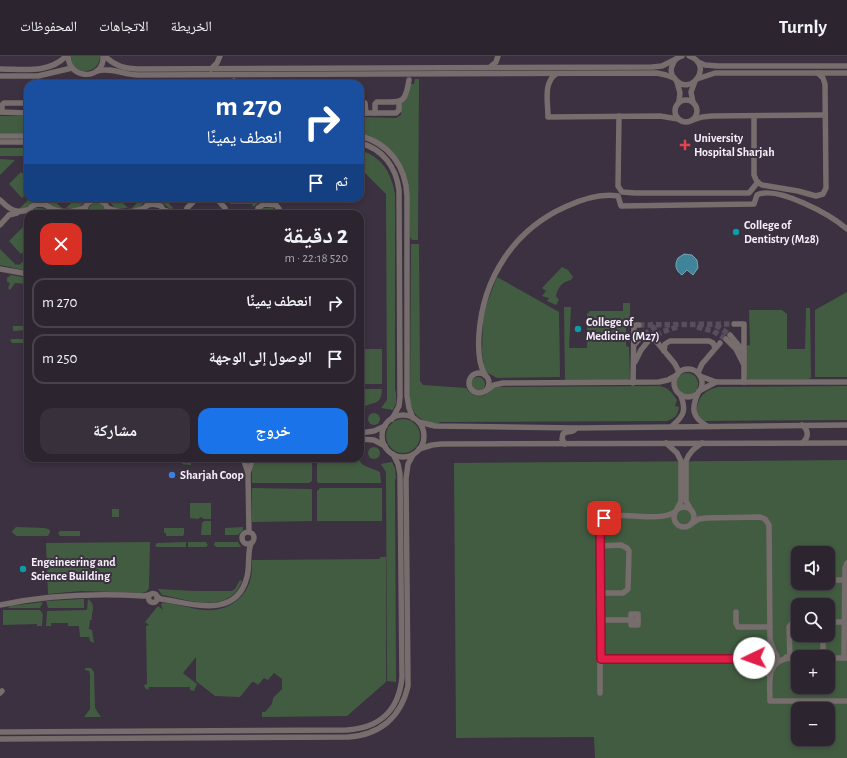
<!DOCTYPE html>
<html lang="ar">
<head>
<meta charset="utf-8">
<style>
  body { margin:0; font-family:"Alegreya Sans","Noto Naskh Arabic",sans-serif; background:#38313c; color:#f1f3f6; direction:rtl; height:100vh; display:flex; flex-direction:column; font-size:15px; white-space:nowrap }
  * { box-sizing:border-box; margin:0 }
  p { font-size:13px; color:#a6a5ab }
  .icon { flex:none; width:22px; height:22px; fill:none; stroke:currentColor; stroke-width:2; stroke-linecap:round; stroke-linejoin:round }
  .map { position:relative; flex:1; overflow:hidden; direction:ltr }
  .panel { position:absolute; left:24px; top:154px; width:340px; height:252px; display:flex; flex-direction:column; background:#2c2530; border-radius:12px; box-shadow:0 2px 6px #0003,0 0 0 1px #48424c; direction:rtl }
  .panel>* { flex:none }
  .guide { position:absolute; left:24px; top:24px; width:340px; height:122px; border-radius:12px; box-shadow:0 2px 6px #0003,0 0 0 1px #48424c; direction:rtl; background:#1a4fa0; color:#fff; overflow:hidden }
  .fabs { position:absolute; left:791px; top:490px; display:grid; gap:8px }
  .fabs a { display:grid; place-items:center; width:44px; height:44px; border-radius:8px; background:#2c2530; box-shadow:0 2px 6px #0003,0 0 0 1px #48424c; font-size:20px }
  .pin { position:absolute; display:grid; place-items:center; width:34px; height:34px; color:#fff; margin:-17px; border-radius:8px; box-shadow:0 2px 6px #0006 }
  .me { position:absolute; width:44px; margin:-22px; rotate:267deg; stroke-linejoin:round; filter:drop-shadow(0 0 3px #0008) }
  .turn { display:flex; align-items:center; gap:14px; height:84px; padding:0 16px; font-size:18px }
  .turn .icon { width:52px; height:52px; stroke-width:2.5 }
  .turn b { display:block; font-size:28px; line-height:34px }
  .then { display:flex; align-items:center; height:38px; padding:0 16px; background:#0003; gap:8px; font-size:15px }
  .round { display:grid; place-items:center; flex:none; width:42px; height:42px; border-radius:12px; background:#38313c }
  .overview { display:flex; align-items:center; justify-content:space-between; height:68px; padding:0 16px }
  h1 { font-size:24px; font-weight:700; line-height:30px }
  .cta { display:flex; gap:8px; margin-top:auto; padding:8px 16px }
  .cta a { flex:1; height:46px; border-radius:12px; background:#1a73e8; color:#fff; font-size:16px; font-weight:700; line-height:46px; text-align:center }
  .cta a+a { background:#38313c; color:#f1f3f6 }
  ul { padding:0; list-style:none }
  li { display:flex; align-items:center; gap:12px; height:50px; margin:0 8px 6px; padding:0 8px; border:2px solid #48424c; border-radius:12px }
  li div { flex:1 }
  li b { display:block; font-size:15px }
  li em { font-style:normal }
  header { display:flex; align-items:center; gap:24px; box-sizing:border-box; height:56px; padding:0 20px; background:#2c2530; border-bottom:1px solid #48424c }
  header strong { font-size:19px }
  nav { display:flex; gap:22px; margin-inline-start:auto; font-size:14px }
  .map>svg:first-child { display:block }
</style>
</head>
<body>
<header>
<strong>Turnly</strong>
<nav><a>الخريطة</a><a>الاتجاهات</a><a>المحفوظات</a></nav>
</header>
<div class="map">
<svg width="847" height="702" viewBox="0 0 847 702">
  <rect width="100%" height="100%" fill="#3b3140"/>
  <g fill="#425c41" fill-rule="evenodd">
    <path d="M71,0h29c0,20 -30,20 -29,0z"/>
    <path d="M415,23h4l-1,161h-6l-2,-3 -1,-44 -3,-15 -26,-36 -11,-6 -9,-2v-17l36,1 5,-3v-11l8,-11 1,-9h4z"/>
    <rect x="0" y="60" width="28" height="17"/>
    <rect x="0" y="92" width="28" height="8"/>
    <path d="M360,94c22,7 31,22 35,44v196l1,2v11l-3,7 -12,-2 6,-8 -1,-206 -26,-26z"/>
    <path d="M0,103l15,1 -15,15z"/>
    <path d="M21,116l7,7v10l-5,6 1,1 -2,2 -13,-14z"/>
    <path d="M30,142h8l1,3 -8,2 -6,6h-6z"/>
    <path d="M42,142h9l11,10c-8,2 -12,-6 -20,-7z"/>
    <path d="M76,142h12l-11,11 -11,-1z"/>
    <path d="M106,142h12l10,10h-13z"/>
    <path d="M142,142h9v2c-2,1 -4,1 -6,2 -6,3 -4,8 -13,6z"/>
    <path d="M155,142h9l9,10 -2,1c-6,-2 -8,-10 -16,-9z"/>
    <path d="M226,144h33l2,1 -8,6 -1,-3h-21z"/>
    <path d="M94,147c7,-1 12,4 11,11h-17l1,-7z"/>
    <path d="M36,152l10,1v5h-14l1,-5z"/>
    <path d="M264,152h9l2,5 -1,1h-12l-1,-5z"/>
    <path d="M23,171l1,1 -1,2 5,6v11l-7,7 -12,-13z"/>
    <path d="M411,188h8l1,137h-3h3l3,4 43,3c5,7 11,10 19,7l5,-7 10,-1 160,-1c9,2 12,7 17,14l-2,6 4,1c-1,8 -4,11 -12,14l-227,1 -3,3c-15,-5 -24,-7 -27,-25z"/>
    <path d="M0,193l16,16 1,-1 2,1 9,-8v14l-28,-6z"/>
    <path d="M562,211l6,3 5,7 -2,3c-9,2 -13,7 -15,16l3,4 -3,5 -9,-4 2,-3 -7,-2 4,-5 -4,-3z"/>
    <path d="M11,219l17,3v6l-13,-1 -5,7 -2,-2 2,-5 -3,-1v-4z"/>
    <path d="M497,221l62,35 1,65 -63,1 -11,-6 -2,-4 -2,-17 1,-31 3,-14z"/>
    <path d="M847,236v85h-32v-67z"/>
    <path d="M623,247h7v15l-4,1v27l3,1 1,31 -3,3 -62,-1 -1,-73h7l-2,41h18v-34l3,-3h33z"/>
    <path d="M806,252h4l1,70 -3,1h-60l-2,-2 -1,-31 5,-1 -1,-35h33l5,4v35h18z"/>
    <path d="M13,270h15v6h-2v-2l-13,1z"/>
    <path d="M12,283h16v4h-16l-2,-3z"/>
    <rect x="360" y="293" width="22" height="35"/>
    <circle cx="687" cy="328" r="11"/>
    <circle cx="478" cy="328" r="7"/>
    <path d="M847,330v34l-143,1 -8,-8c2,-16 7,-22 22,-26z"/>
    <path d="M360,333h22c-1,20 -11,10 -22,21z"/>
    <circle cx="374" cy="363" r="6"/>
    <circle cx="403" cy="380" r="17"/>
    <circle cx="374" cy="397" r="6"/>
    <path d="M182,402h9v7l-9,-1z"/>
    <path d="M256,402h56v23l-3,2h-57c0,-9 -1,-17 4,-25z"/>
    <path d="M317,402h40l6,7 17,7 1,11h-63l-1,-2z"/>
    <path d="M847,404v298h-252l-1,-21 -138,1 -2,-275zM798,497h30v30h-30zM798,549h30v30h-30zM798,601h30v30h-30zM798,653h30v30h-30z"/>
    <path d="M392,406l3,6 1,10 -1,2 1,202 -9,-1 -1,-209 -5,-8z"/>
    <path d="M252,432l59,1 1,1v31l-60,1z"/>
    <path d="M320,432h62v33h-65v-30z"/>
    <path d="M190,447h21v16h-7l-3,-2 -3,2 -8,-1z"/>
    <rect x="112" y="453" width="7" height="8"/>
    <path d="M204,465h7v14h-10l1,-12z"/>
    <path d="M16,471l29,1 5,2v2l-2,4h-31l-2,-1 -3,-3 1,-2z"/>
    <path d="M243,471v3l-5,5h-13v-7z"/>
    <path d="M164,472h20v6l-1,2h-17v-3h-2z"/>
    <path d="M60,475h20v5h-20l-2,-3z"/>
    <path d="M150,486l-1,44c0,4 -3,7 -8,7l-60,-2 -33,3 -2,-51z"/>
    <path d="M186,486v5h-29l-2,-1 2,-3z"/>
    <path d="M188,486h18l2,3 -2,2h-18z"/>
    <path d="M215,486h23l3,5h-25l-2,-2z"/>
    <path d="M380,501h6v125l-39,34 -85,1v-5h3l7,-8 1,-6 9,-9v-10l-8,-6 -6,7 -4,-2 -6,7 -4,-3h-2l-12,15 -25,-1 -19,-15v-24l-13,16 14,11 -3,7 -4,-1v-3h-41l-1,3 -3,-2 -1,-3 3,-1 -1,-58 3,-1 -4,-3 13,-16 5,4 -2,-5 1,-2c15,0 28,6 43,7 19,2 39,-9 45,-29 2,-6 2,-14 2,-21l128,-1z"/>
    <path d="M240,524l2,1c-13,34 -53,19 -80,14l-4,-6 37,2h37l3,-2z"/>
    <path d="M82,543h2v9h-36l-2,-7z"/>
    <path d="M88,543c9,7 3,13 4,21h-2l-1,9 3,1 2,13 -4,-2 -1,-4h-9l-1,-11h-11v-3h-17v3h-5l1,-15 40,-1z"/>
    <path d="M43,546l-3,6h-32l2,-2z"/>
    <path d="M3,554h37l3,4 -1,12h-5v-2l-34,1z"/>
    <path d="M85,612h6l3,4 1,36 6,9h-17l6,-8v-34l-1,-4 -4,-1z"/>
  </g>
  <path fill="#408499" stroke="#76a4b6" d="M684,198l8,1 5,5 1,8 -5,7 -6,-5 -5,5c-6,-4 -8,-10 -4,-17z"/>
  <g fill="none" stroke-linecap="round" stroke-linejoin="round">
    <g stroke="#574d5c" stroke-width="5.5" stroke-dasharray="5.5 3" stroke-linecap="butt">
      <path d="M639,269l95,-1"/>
      <path d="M716,269l14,10"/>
      <path d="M697,271l16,4 13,8"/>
      <path d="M644,278l13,-8"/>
      <path d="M649,284l13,-8 15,-5"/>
    </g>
    <g stroke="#776d6c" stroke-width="5.5">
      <path d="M68,0c1,25 37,24 35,0"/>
      <path d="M105,0c9,10 21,13 33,13l514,-2 10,-1 14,-7"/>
      <path d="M682,0c-4,1 -8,4 -9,8 -3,5 -2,11 2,15 15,19 40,-14 14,-23"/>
      <path d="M698,6l7,3 13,1h129"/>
      <path d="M490,11l6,-5 2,-6"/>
      <path d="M0,13c23,0 49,5 66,-13"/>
      <path d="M211,13l6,-6 3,-7"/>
      <path d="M97,15c14,-4 27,4 41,4l519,-2 9,2 8,3"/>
      <path d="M556,18c-13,9 -8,28 -8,43l112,-1 18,3"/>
      <path d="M0,20h38l34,-8"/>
      <path d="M697,23l18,-6h132"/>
      <path d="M234,25v3"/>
      <path d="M677,26l3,11 -1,8"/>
      <circle cx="686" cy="55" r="11"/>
      <path d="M360,46l5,1 1,10"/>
      <path d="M693,46l-2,-10 4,-11"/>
      <path d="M0,56l28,1"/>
      <path d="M2,56v-7l2,-2h24"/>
      <path d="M360,57h36l3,-3v-8"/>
      <path d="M375,57v-9l2,-2c23,-1 28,5 32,-22"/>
      <path d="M619,60l-1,70 4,6 13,1h114l9,-11"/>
      <path d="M754,60v59l3,7 5,3 36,6 18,5 7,-2 3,-6 -1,-104 -2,-6 -5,-5"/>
      <path d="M693,64l9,-3 10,-1 113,-1"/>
      <path d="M0,80h28"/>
      <path d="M360,80c29,7 46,31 47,60v200l2,12 4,10"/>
      <path d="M0,86h28"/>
      <path d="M360,87c23,6 36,24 39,47l1,207 -1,9 -7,13"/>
      <path d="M216,142l9,10v6"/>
      <path d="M0,144c9,9 16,15 30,9"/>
      <path d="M49,151c9,6 26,6 36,0"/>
      <path d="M108,152c11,5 26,5 36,0"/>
      <path d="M164,154l6,2h79l9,2"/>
      <path d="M186,157l1,-5 10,-10"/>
      <path d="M29,158l2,-7c5,-4 13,-4 18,0l1,7"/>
      <path d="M84,158c0,-13 13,-19 22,-9l3,9"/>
      <path d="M144,158c-2,-11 9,-11 17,-8l3,6"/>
      <path d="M258,158v-6l6,-4 12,1 3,4 -1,5"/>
      <path d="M0,169l9,-10 8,-2"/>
      <path d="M0,213l28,5"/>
      <path d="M734,268h10v58"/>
      <path d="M730,279l14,17"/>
      <path d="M726,283l10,10 7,14"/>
      <path d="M656,285l19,23 4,8"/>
      <path d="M634,289l10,-11"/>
      <path d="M664,295l1,-7 5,-3h39l4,2 2,5"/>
      <path d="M635,306l6,-12 8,-10"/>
      <circle cx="688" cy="327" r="14"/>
      <path d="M698,317l4,-9 18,-21"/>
      <circle cx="479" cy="327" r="10"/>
      <path d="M485,319c-7,-12 -7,-27 -6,-41 4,-56 35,-104 86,-127 17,-8 35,-14 53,-11l3,10 133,-2 3,-9c20,-10 74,20 90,34"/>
      <path d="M700,320l16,6h131"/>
      <path d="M633,327l1,-58h5"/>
      <path d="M487,334l7,-5 9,-2 156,-1 9,-2 9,-5"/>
      <path d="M699,335l17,-9"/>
      <path d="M698,337c-7,16 -6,24 9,33"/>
      <circle cx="403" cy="380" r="21"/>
      <path d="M419,366l16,4 141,2 271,-3"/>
      <path d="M802,369c7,5 7,13 0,18"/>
      <path d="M672,370c12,-10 15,-16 8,-32"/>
      <path d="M360,377l14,-2 11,-5"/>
      <path d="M360,383l14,1 11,6"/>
      <path d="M666,387l11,10 4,8v40l-4,8"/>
      <path d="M565,388l-3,-5 1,-5c4,-4 10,0 13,-6"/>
      <path d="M419,393l13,-4 9,-1 406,-1"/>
      <path d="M243,402l5,15 1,59"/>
      <path d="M248,417l5,-15"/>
      <circle cx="684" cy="461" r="10"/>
      <path d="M691,454l-5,-9v-40c3,-9 9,-13 16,-18"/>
      <path d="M691,468l8,-5 7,-1 54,-1 5,2 4,6 1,115 4,11"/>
      <circle cx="248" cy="482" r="6"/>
      <path d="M600,490l21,-1 6,3 2,3 -1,38 -5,4h-23"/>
      <path d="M847,507l-2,5 -1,90h3"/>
      <path d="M832,524h13"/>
      <circle cx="153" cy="542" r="4.5"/>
      <path d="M157,541l4,2c30,4 75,21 86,-22 3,-11 0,-23 4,-34"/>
      <path d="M0,549c47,-10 95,-12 144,-9l5,-1"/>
      <path d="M736,556v11l2,4h32"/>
      <rect x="631" y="558" width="7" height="11"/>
      <path d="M601,564h37"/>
      <path d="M828,566h19"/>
      <circle cx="769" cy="602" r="8"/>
      <path d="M786,601l12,1"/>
      <path d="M823,601v-22"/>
      <path d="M790,602c-25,3 -20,24 -20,43h77"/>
      <path d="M790,602l-1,-31 4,-5h5"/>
      <path d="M828,602h16"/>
      <path d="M601,603l153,1c10,2 14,9 16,18"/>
      <path d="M0,637l2,-2"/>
      <path d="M600,637v-168l1,-4c16,-13 55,3 74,-9"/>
      <path d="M0,676l347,-2c33,-2 52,-20 55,-53l-2,-203 -2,-10 -5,-10"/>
      <path d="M0,683l348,-2c32,-2 53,-20 60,-51l-2,-207 2,-15 5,-9"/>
    </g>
  </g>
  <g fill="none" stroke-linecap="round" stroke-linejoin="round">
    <defs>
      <path id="route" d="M604,462l-3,3 -1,3 1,135h148l5,-1"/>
    </defs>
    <use href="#route" stroke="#92132f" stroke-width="10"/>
    <use href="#route" stroke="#e11d48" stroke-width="7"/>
  </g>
  <path fill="#e0444e" stroke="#3b3140" stroke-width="1.5" d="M683 83h4v4h4v4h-4v4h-4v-4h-4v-4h4z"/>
  <g fill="#0f9aa8" stroke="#3b3140" stroke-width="1.5">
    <circle cx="736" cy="176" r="4"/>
    <circle cx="578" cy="273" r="4"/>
    <circle cx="23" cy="513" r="4"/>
  </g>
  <circle fill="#3f7fe0" stroke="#3b3140" stroke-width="1.5" cx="172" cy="419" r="4"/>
  <g text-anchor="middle" stroke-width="4" stroke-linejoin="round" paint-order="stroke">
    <g font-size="12" font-weight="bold" fill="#f5eef8" stroke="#3b3140" text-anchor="start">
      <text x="694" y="86">University<tspan x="694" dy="14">Hospital Sharjah</tspan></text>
      <text x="744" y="173">College of<tspan x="744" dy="14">Dentistry (M28)</tspan></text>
      <text x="586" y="270">College of<tspan x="586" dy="14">Medicine (M27)</tspan></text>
      <text x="180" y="423">Sharjah Coop</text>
      <text x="31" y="510">Engeineering and<tspan x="31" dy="14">Science Building</tspan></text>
    </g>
  </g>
</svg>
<div class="fabs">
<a><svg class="icon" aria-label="sound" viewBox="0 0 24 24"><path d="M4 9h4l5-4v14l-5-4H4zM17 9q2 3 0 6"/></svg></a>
<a><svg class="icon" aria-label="search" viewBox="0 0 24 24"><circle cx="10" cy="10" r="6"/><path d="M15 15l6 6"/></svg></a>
<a>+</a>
<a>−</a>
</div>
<div class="pin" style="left:604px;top:462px;background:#d93025"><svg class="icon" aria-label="arrive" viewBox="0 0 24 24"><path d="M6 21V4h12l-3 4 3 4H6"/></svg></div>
<svg class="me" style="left:754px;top:602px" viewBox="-20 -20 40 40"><circle r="19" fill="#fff"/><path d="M0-13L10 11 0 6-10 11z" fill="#e11d48"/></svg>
<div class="guide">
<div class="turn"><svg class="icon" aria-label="right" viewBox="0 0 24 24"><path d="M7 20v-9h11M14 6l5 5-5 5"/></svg><div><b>270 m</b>انعطف يمينًا</div></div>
<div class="then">ثم<svg class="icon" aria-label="arrive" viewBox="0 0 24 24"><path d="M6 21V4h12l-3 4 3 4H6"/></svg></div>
</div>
<section class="panel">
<div class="overview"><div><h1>2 دقيقة</h1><p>520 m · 22:18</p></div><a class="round" style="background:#d93025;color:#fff"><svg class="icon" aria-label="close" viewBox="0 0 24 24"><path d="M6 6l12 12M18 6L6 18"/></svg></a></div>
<ul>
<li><svg class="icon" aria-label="right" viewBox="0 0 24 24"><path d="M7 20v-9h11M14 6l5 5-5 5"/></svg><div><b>انعطف يمينًا</b></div><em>270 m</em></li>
<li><svg class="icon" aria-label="arrive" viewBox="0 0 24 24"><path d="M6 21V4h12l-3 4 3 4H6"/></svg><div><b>الوصول إلى الوجهة</b></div><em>250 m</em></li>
</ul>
<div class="cta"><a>خروج</a><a>مشاركة</a></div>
</section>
</div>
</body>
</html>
